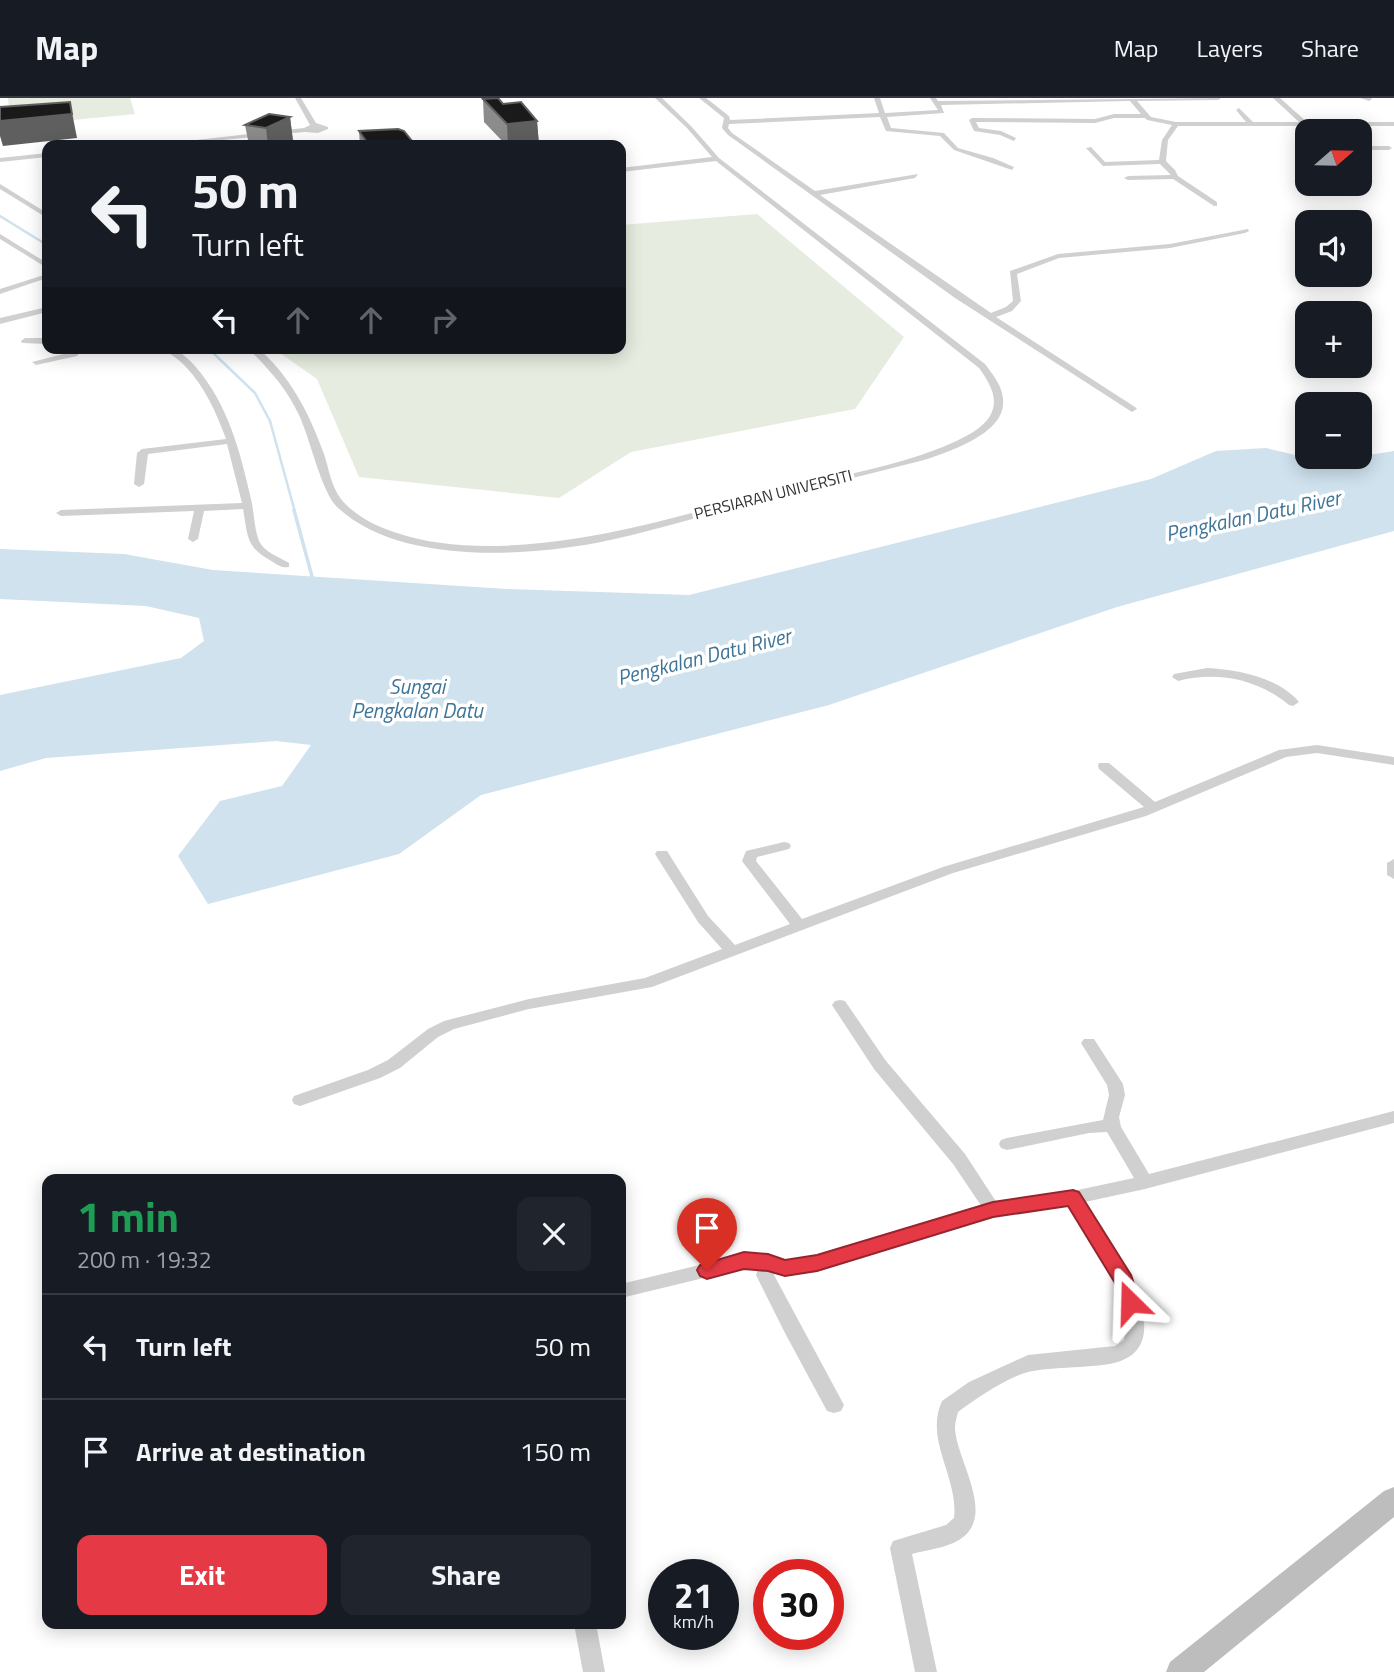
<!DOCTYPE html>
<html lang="en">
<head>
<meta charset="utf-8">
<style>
  body { margin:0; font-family:"Titillium Web",sans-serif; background:#20242c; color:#f1f3f6; height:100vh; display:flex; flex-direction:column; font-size:26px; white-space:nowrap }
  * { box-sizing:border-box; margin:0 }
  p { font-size:23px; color:#9ea1a6 }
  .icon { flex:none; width:38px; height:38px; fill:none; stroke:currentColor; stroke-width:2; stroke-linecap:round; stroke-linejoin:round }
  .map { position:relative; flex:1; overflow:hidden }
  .sheet { position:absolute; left:42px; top:1076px; width:584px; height:455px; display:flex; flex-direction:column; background:#171b24; border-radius:14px; box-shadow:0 4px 18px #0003 }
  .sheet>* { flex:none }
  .banner { position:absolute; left:42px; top:42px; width:584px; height:214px; border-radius:14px; box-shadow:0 4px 18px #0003; background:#171b24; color:#f1f3f6; overflow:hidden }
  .needle { width:46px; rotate:70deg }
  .controls { position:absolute; left:1295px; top:21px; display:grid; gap:14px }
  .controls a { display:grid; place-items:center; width:77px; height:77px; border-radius:14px; background:#171b24; box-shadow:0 4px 18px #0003; font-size:35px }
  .speed { position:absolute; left:648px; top:1461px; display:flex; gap:14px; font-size:35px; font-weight:700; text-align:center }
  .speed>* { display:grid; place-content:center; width:91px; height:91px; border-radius:50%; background:#171b24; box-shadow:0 4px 18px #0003; line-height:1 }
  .speed small { font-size:18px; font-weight:400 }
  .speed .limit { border:10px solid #d22; background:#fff; color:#111 }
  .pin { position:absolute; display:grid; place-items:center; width:60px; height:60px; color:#fff; margin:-72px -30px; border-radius:50% 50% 50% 0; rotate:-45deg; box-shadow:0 0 7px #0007 }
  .pin .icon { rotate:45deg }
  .me { position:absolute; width:77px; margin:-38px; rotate:338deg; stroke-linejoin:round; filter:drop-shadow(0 0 5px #0008) }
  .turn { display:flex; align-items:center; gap:24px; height:147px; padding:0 35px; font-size:32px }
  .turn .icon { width:91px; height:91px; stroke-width:2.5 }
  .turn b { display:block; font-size:49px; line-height:60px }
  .lanes { display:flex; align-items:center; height:66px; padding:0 35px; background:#0003; justify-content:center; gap:35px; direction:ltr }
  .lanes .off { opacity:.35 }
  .round { display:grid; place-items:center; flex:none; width:74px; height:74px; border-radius:14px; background:#20242c }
  .summary { display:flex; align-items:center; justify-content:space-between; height:119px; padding:0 35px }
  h1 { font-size:42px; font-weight:700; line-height:52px; color:#1e9e55 }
  .primary-button { display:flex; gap:14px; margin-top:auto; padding:14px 35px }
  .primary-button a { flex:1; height:80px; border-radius:14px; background:#e63946; color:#fff; font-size:28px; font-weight:700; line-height:80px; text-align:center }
  .primary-button a+a { background:#20242c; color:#f1f3f6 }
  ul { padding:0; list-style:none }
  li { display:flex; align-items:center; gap:21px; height:105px; padding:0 35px; border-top:2px solid #363941 }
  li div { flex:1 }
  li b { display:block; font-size:26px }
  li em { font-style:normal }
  header { display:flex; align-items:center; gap:42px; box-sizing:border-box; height:98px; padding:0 35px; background:#171b24; border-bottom:2px solid #363941 }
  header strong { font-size:33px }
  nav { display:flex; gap:38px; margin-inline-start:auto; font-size:24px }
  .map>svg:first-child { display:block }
</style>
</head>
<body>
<header>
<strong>Map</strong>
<nav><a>Map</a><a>Layers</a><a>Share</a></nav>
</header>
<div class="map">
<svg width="1394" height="1574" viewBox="0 0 1394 1574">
  <rect width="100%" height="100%" fill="#fff"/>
  <g fill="#e6ecdf">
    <path d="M8,0h122l5,16 -124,12z"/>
    <path d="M757,116l147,123 -49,72 -224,43 -72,46 -200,-21 -42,-98 -44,-31h348v-123z"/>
  </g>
  <path fill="#cfe2ee" d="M1266,350l58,14 70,-11v80l-277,76 -288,98 -348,90 -82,59 -191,50 -30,-48 42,-55 62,-15 29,-41 -35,-4 -230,17 -46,13v-76l181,-37 23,-17 -5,-23 -53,-12 -146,-7v-50l124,5 89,16 294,19 182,6 462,-116 65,-28z"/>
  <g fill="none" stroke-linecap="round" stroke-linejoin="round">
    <g stroke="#cfe2ee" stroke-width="2.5">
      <path d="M0,118l47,29"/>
      <path d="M208,250l47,45 15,28 25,91"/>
    </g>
    <path stroke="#cfe2ee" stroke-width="3.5" d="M294,412l19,70"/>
    <g fill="#d0d0d0" fill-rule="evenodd">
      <path d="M295,0h6l15,25 12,4v2l-10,4 -13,-1 -133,13h-21l153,-17 6,-3z"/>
      <path d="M655,0h7l29,28 28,32 266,206c8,11 17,21 18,35 4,34 -53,52 -79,61 -63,16 -126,32 -189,48 -46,11 -92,26 -139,35 -77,14 -198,21 -259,-36 -16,-16 -27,-69 -38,-92 -13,-28 -31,-46 -51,-67h10c33,29 51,65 66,106 5,15 7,32 17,45 13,16 34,27 53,33 45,16 100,16 147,11 82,-8 162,-34 242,-54 55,-13 117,-23 169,-46 13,-6 30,-14 38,-27 10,-17 -1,-34 -11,-48l-263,-207 -95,11v-4l91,-11 -25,-29z"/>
      <path d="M699,0h7l23,18 1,4 149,-7 -5,-15h6l5,15 53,-3 -8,-12h6l2,3 283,-3 -3,2 -81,1 14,16 25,5h70l-10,-12 3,-2 14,14h46l-26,-24h7l27,24h87v4h-82l-3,3 -5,-3h-126l-10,14 -2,21 9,9 3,6 39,26v4h-3l-41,-27 -45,1 -4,-2 4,-2 43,-1 -11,-11 -57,2 -17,-18 5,-1 14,15 54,-2 3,-20 10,-15 -25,-5 -2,-2h-31l-19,5 -119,-1 3,6 22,3 15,7 -2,3 -14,-6 -26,-4 -5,-11 3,-2 123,1 19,-5h27l-11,-13 -189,4 3,8 -57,4 4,11 53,5 14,15 35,10 21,9 -2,3 -58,-20 -14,-14 -54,-5 -6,-14 -151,7 -1,4 4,5 83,58 103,-17 -3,4 -95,17 171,118 15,-6 7,-6 -3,-30 48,-17 112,-10 78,-15 1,2 -4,2 -75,15 -111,10 -42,16 4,27 -9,10 -16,6 139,90 2,2 -5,3 -177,-114 -227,-163 -6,-7 2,-10z"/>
      <path d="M1360,0h11l1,1 -3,2z"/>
      <path d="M1360,48h29l3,2 -3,2h-29z"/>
      <path d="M47,55v4l-47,5v-4z"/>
      <path d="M0,86l47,29v5l-47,-29z"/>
      <path d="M0,136l47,29v5l-47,-29z"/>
      <path d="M47,176v4l-47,16v-5z"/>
      <path d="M47,209v5l-47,12v-6z"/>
      <path d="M25,240h22v6l-25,-1 -1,-2z"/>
      <path d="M74,250h9l-6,8 -41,9 -4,-3 39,-10z"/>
      <path d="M164,250c13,0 22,8 31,18 33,38 45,85 56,133 3,12 3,29 8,42 5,11 20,16 30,22v4c-7,1 -10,-1 -16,-5 -27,-14 -25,-25 -30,-53l-39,2 -6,28 -5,3 -5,-3 6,-28 -133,5 -5,-3 5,-3 181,-7 -15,-59 -79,10 -4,30 -5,3 -5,-3 3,-31 5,-4 84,-10c-10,-27 -21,-52 -41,-73 -6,-7 -15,-11 -21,-18z"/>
      <path d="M1207,570c32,2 70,9 92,34l-6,4 -4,-1c-32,-26 -71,-34 -111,-24l-6,-4 2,-3z"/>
      <path d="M1317,647l77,12v8l-77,-12 -31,4 -140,59 -193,57 -301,114 -123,22 -75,20 -16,8 -38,31 -20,10 -80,28 -6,-2 -2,-4 2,-4 74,-26 20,-10 40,-31 16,-8 85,-22 116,-21 77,-29 -24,-27 -43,-68 2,-3h10l41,65 27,29 55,-21 -48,-63 4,-10 38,-9 5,1 2,3 -2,3 -32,8 -1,4 46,58 141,-52 201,-60 -45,-38 -1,-3 1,-3h10l46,39 124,-52z"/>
      <path d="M1394,761v20l-7,-4v-12z"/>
      <path d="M840,902l5,1 41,60 79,93 32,49 76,-12 61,-13 -27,-46 -18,1 -82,17 -6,-2 -2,-4 2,-4 6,-2 96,-18 6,-25 -2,-10 -26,-42 3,-4h10l29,45 2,11 -6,22 2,10 28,47 245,-63v12l-249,66 -60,13c19,31 96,133 38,158 -19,9 -66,6 -90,11 -23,4 -56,27 -75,41 -1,4 -3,11 -3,16 1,32 43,88 4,112 -13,8 -33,10 -47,14l25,118h-22l-25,-124 3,-7 53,-16 8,-7c5,-40 -30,-78 -12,-117l27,-19 59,-27 87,-9 9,-6 3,-18 -11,-39 -47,-78 -76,12 -176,53 -32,5 -10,-3 -1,3 70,130 -3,6 -7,2 -7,-2 -42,-78 -29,-58 2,-6 -13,-1 -124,30v-14l124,-30 24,2 16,5 32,-5 165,-49 -29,-43 -79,-95 -42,-64 3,-4z"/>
      <path d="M574,1526h22l9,48h-22z"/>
    </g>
    <path fill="#bdbdbd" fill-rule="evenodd" d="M1394,1389v30l-190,155h-38l4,-10 214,-171z"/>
  </g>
  <g fill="#8c8c8c">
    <path d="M483,1l20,5 34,17 2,24h-33l-22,-23z"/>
    <path d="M290,19l3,24 -9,4h-35l-4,-20z"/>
    <path d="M359,33l53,14h-52z"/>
  </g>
  <g fill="#5f5f5f">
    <path d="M70,4l7,36 -74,8 -3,-10v-15z"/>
    <path d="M290,19l3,24 -9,4h-16l-2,-17z"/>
    <path d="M537,23l2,24h-31l-1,-21z"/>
    <path d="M412,43v4h-26z"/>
  </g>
  <g fill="#1a1a1a" stroke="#5f5f5f" stroke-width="2">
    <path d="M498,0l5,6 18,-2 16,19 -30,3 -24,-25z"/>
    <path d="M70,4l2,12 -72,7v-14z"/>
    <path d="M269,16l21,3 -24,11 -21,-3z"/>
    <path d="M398,31l6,2 8,10 -26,4h-17l-10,-14z"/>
  </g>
  <path fill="#e63946" stroke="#96252e" stroke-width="2" d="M1073,1092l6,2 52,83 9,27 -3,6 -7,2 -7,-2 -8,-25 -47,-77 -75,11 -176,54 -32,5 -17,-5 -24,-2 -37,10 -7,-3 -3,-6 3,-5 44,-13 24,2 17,6 32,-5 176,-53z"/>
  <g text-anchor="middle" stroke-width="7" stroke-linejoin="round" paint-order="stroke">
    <g font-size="16" fill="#333" stroke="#fff">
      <text transform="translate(773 396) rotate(-14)" y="6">PERSIARAN UNIVERSITI</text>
    </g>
    <g font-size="21" font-style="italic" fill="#3f7597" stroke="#fff">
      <text transform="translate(1253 418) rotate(-12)" y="7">Pengkalan Datu River</text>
      <text transform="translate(704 559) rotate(-14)" y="7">Pengkalan Datu River</text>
      <text x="417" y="596">Sungai<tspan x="417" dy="24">Pengkalan Datu</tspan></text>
    </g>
  </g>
</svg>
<div class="controls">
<a><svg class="needle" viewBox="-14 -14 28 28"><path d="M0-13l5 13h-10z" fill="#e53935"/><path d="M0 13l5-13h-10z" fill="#9ea1a6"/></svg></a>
<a><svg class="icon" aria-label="sound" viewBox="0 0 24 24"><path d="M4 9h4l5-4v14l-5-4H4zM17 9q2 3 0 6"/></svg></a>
<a>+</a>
<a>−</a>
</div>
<div class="speed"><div>21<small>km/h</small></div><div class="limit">30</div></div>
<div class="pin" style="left:707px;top:1172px;background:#d93025"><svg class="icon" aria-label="arrive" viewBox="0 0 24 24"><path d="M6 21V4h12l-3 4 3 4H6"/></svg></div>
<svg class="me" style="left:1130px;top:1204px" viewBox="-20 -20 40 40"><path d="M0-17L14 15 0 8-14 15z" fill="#e63946" stroke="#fff" stroke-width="4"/></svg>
<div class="banner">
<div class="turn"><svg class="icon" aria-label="left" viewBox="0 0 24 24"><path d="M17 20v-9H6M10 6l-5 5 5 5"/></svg><div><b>50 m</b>Turn left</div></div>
<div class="lanes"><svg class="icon" aria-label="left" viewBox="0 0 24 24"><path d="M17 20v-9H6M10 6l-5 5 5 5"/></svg><svg class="icon off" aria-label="ahead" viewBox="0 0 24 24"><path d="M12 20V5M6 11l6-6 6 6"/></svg><svg class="icon off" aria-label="ahead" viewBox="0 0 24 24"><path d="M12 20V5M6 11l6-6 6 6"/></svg><svg class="icon off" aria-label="right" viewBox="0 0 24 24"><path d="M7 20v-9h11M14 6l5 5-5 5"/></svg></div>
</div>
<section class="sheet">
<div class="summary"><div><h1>1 min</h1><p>200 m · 19:32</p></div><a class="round"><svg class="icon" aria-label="close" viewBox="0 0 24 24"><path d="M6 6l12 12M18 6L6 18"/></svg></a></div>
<ul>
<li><svg class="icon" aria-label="left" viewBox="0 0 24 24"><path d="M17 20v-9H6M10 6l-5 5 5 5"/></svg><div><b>Turn left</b></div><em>50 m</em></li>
<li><svg class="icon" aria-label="arrive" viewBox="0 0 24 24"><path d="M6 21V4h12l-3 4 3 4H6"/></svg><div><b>Arrive at destination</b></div><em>150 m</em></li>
</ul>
<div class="primary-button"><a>Exit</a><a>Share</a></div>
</section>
</div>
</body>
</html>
